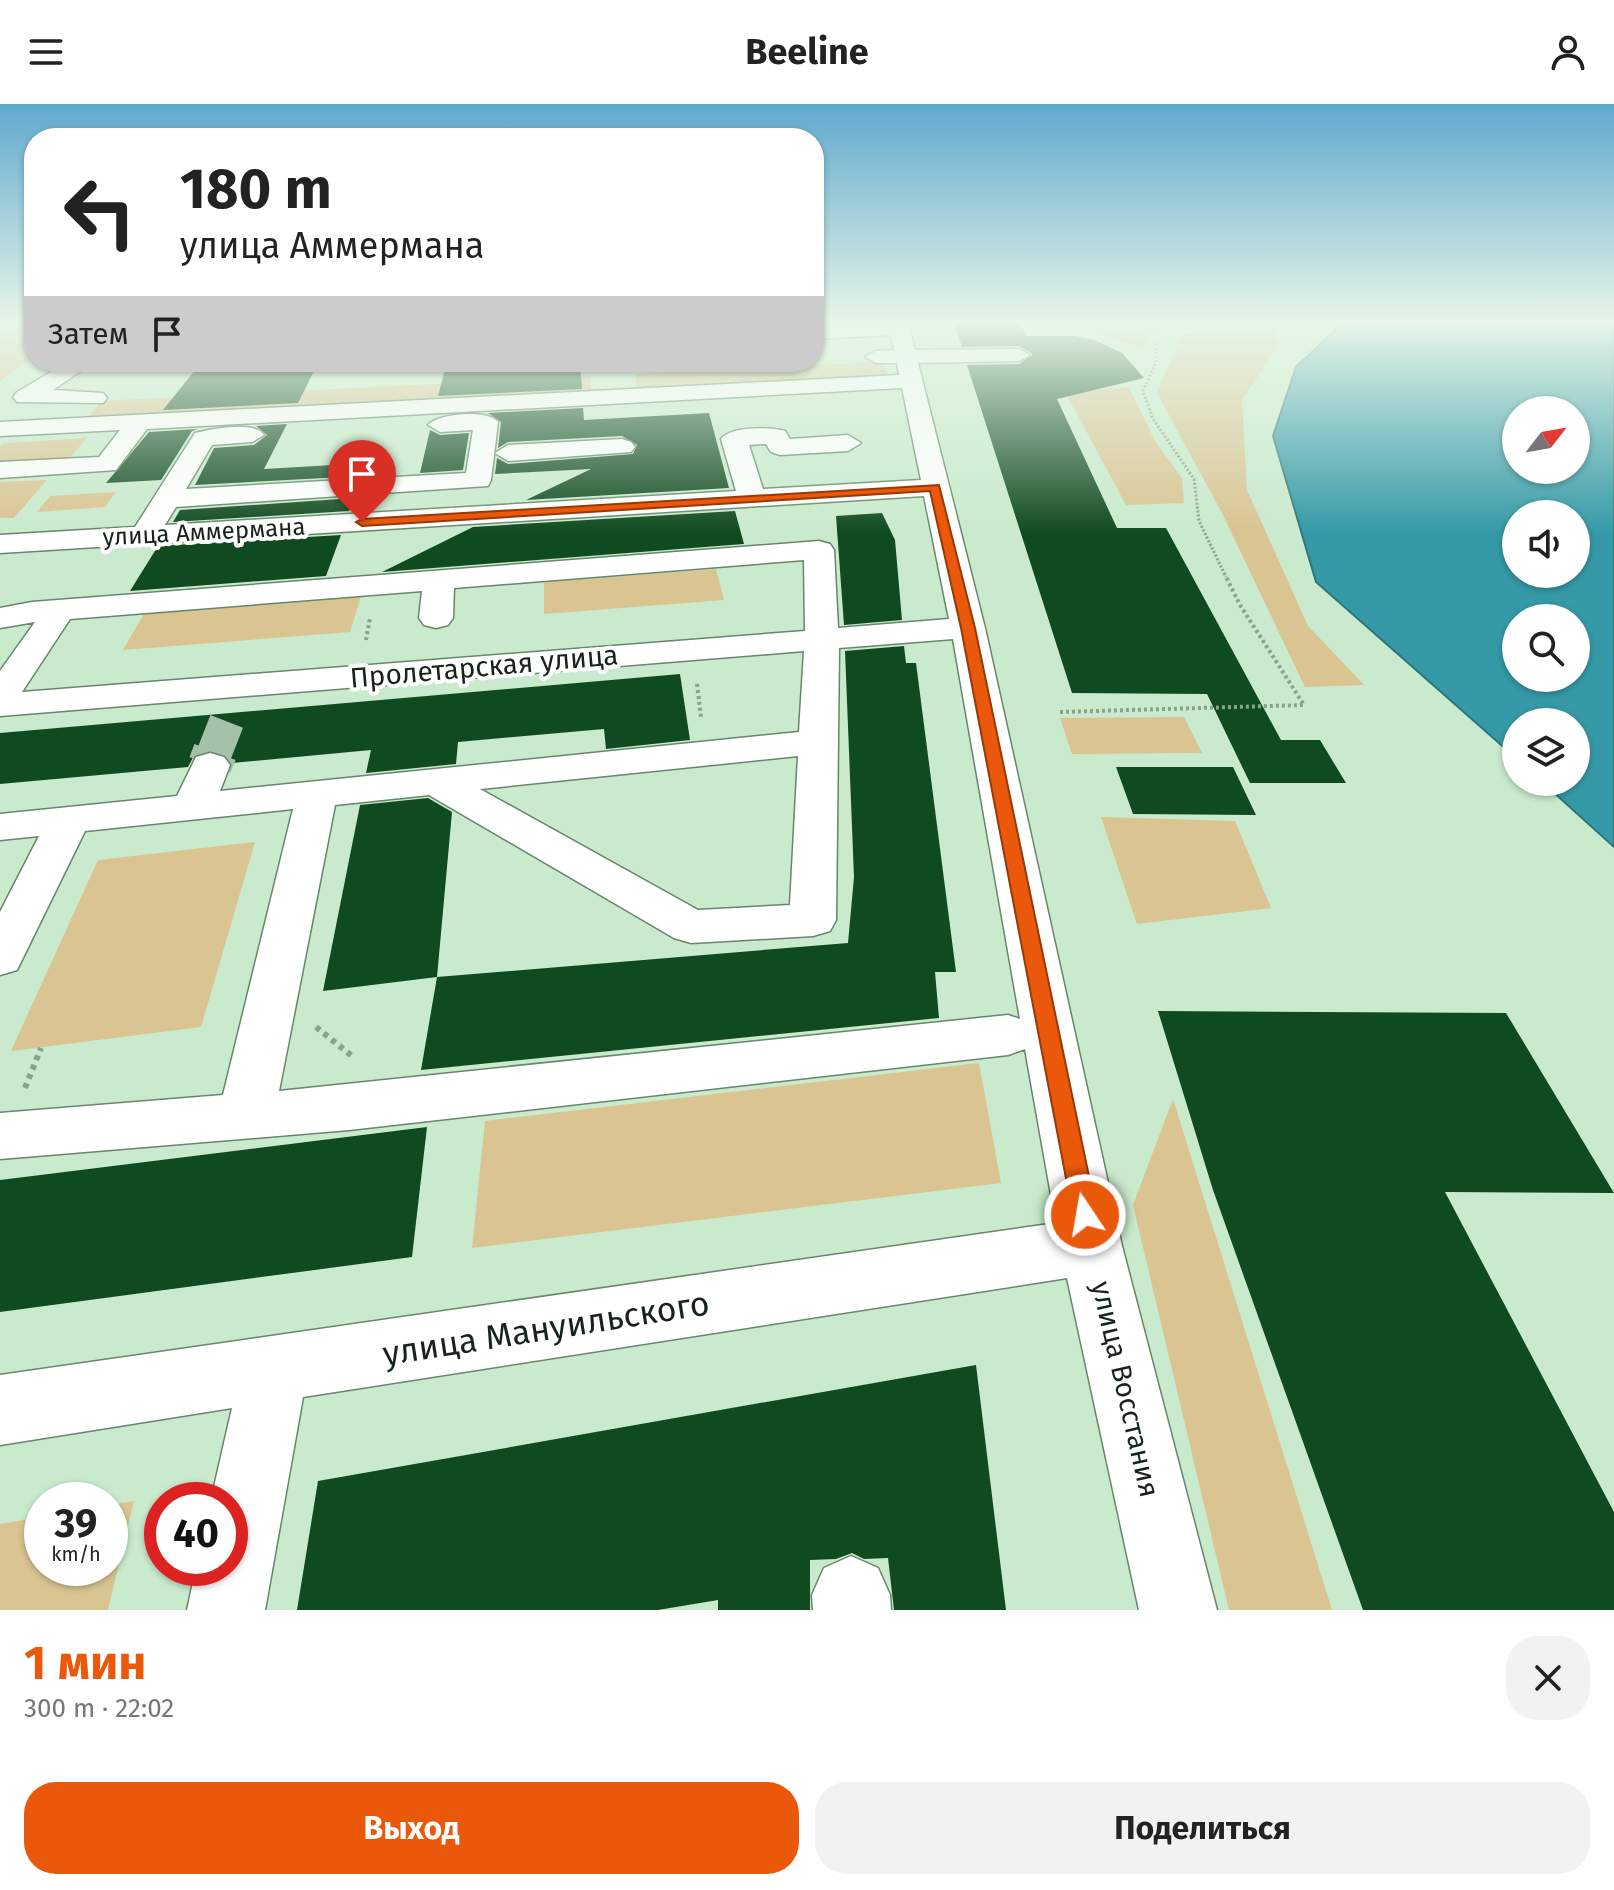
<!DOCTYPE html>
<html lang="ru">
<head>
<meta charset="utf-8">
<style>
  body { margin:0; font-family:"Fira Sans",sans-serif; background:#f2f2f2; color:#222; height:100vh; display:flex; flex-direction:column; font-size:30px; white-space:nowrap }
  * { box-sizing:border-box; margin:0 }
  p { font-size:26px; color:#767676 }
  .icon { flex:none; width:44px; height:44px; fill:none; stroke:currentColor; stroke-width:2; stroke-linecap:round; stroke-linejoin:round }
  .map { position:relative; height:1506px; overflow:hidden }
  .side { display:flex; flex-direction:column; background:#fff; flex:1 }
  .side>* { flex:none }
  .guide { position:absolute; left:24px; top:24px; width:800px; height:244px; border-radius:32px; box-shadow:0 2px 6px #0004; background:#fff; color:#222; overflow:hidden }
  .needle { width:52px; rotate:59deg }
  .fabs { position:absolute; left:1502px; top:292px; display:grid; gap:16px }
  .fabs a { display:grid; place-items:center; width:88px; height:88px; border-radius:50%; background:#fff; box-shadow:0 2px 6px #0004; font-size:40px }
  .speed { position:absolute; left:24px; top:1378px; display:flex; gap:16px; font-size:40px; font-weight:700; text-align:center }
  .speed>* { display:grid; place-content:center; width:104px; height:104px; border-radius:50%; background:#fff; box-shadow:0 2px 6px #0004; line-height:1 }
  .speed small { font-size:20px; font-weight:400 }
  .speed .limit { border:12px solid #d22; background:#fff; color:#111 }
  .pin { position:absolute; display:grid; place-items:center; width:68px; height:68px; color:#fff; margin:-82px -34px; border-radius:50% 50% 50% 0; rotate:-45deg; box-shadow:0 0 8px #0007 }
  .pin .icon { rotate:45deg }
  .me { position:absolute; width:88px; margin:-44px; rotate:348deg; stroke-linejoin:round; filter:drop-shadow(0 0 6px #0008) }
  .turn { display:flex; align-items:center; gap:28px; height:168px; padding:0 24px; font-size:36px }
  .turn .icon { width:104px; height:104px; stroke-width:2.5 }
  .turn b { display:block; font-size:56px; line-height:68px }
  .then { display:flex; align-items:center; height:76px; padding:0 24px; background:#0003; gap:16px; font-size:30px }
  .round { display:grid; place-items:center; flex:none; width:84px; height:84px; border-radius:32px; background:#f2f2f2 }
  .summary { display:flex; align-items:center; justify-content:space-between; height:136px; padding:0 24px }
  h1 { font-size:48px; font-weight:700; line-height:60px; color:#ea580c }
  .action { display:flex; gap:16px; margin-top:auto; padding:16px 24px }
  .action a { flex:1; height:92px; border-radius:32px; background:#ea580c; color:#fff; font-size:32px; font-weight:700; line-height:92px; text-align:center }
  .action a+a { background:#f2f2f2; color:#222 }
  header { display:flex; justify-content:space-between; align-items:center; height:104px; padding:0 24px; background:#fff; font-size:36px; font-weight:700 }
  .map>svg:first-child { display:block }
</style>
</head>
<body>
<header><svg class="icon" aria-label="menu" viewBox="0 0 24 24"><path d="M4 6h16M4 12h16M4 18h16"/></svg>Beeline<svg class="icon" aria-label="person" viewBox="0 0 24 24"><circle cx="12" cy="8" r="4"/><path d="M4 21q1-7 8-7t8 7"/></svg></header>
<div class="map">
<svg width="1614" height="1506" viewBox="0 0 1614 1506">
  <rect width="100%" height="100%" fill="#c9eacc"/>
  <g fill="#d9c492">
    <path d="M34,218v35l-34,24v-58z"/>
    <path d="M1043,218h135l1,4 -13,1 -17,9 -4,13 -56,-18 -43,-3z"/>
    <path d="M1201,218h91l-16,8 2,17 -36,53 5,90 61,136 56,59 -59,2 -83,-174 -65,-120 24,-58 24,-5z"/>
    <path d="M880,258l10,15 -253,13 -2,-16z"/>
    <path d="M590,272l1,16 -505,27 16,-18z"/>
    <path d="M1129,283l26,54 27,37 2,25 -58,2 -61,-113z"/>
    <path d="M87,334l-20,23 -67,4v-18l4,-4z"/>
    <path d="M47,376l-33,38h-14v-36z"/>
    <path d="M116,388l-11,15 -68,5 13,-16z"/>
    <path d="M716,465l8,31 -180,14v-32z"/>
    <path d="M361,492l-11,36 -227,18 22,-38z"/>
    <path d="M1184,613l18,36 -130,1 -12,-36z"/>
    <path d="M1101,713l134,4 36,87 -134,16z"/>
    <path d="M255,738l-54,185 -190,24 87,-191z"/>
    <path d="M979,959l22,120 -529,65 13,-127z"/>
    <path d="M1173,995l159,511h-103l-96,-405z"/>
    <path d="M134,1397l-26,109h-108v-86l42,-7v51h68v-63z"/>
  </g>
  <path fill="#3599a7" stroke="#2c767c" stroke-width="2" fill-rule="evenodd" d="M1338,218h276v525l-72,-65h34v-60h-60v36l-200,-176 -43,-146 23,-69 38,-36zM1516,306h60v60h-60zM1516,410h60v60h-60zM1516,514h60v60h-60z"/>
  <g fill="#104a20">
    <path d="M954,218h65l7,14h49l20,4 27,13 22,25 -87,21 60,129h49l115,212h39l26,43h-96l-43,-89 -135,-1 -105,-328 52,-1 14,-10 -14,-8 -57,1z"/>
    <path d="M447,258h133l2,27 -144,7z"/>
    <path d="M318,259l-20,40 -135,7 32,-40 47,1 9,-4z"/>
    <path d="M583,304l1,12 125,-7 20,75 -203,12 65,-31 -96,5 2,-16 11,6 125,-10 4,-9 -15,-9 -114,6 -10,6 3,-26 -13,-9z"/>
    <path d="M287,320l-23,45 103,-6 -5,13 -167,9 19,-37 40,-3 13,-10 -11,-9z"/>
    <path d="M198,325l-6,2 -31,49 -55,3 43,-51z"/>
    <path d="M430,326l10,5 29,-2 -6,37 -43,3z"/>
    <path d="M354,394l-5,13 -176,11 7,-12z"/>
    <path d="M735,407l9,33 -362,28 91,-45z"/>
    <path d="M882,409l13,27 7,80 -58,5 -8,-109z"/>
    <path d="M341,431l-15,41 -196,15 28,-45z"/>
    <path d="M904,542l2,17h10l40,309h-21l4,46 -518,52 16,-93 411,-34 6,-66 -9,-226z"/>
    <path d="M680,570l10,66 -84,9 -2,-20 -146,13 -2,22 -90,9 5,-23 -139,13 -7,-9 -16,-4 -14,4 -7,13 -188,17v-51z"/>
    <path d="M1116,663h117l23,48 -123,-1z"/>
    <path d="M428,694l24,14 -15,165 -114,14 37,-186z"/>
    <path d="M1158,907l348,2 108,180 -169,-1 169,320v98h-251l-150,-420z"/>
    <path d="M427,1023l-15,130 -412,55v-132z"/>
    <path d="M976,1261l30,245h-112l-6,-52 -24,1 -12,-6 -16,6 -26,1v50h-92v-10l-60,10h-361l21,-129z"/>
  </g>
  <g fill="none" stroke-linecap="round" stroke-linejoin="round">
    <path stroke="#a5c2a8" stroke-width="35" stroke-dasharray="35 18" stroke-linecap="butt" d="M214,650l16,-41"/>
    <path stroke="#a5c2a8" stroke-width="44" stroke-dasharray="44 22" stroke-linecap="butt" d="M210,661l5,-13"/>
    <defs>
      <g id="minor">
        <path d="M908,218l7,28 104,-1 11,6 -11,6 -101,2 67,265 137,618 95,364h-78l-72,-332 -764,119 -38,213h-78l9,-42h34v-68h-19l21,-92 -232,37v-70l1056,-152 -31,-174 -17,6 -659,75 -349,29v-46l223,-18 70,-286 -208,22 -68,139 -17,5v-63l39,-76 -39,4v-26l177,-18 19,-39 14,-4 14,4 6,8 -10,26 579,-59 5,-81 -804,65v-45l35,-49 -35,6v-20l32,-6 787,-61 11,3 4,6 4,78 111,-9 -25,-123 -924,57v-18l135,-8 60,-94c16,-4 59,-13 69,2l-12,7 -40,3 -26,44 280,-16 7,-43 -33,2 -12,-7c10,-12 60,-16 70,-3l-7,58 -3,6 -312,21 -11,18 571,-34 -15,-52c10,-13 49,-12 64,-8l5,8 58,-4 13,8 -13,8 -68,4 -9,-3 -5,-8 -17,1 14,44 158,-9 -19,-92 -755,41 -31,41 -116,8v-16l99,-5 21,-27 -120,6v-14l899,-47 -2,-12h-21l-11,-6 11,-6 18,-1 -3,-15 -77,4v-12zM804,456l1,71 -783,61 48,-73 352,-28 -3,27 5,7 12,3 12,-3 5,-7 1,-30zM953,535l67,380 -12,-4 -729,76 56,-286 94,-10 245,143 17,5 122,-7 17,-5 6,-11 3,-272zM798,652l-8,149 -92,5 -218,-121z"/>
        <path d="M68,258h26l-41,28 50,3 4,5 -4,5 -86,-1 -4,-5 4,-5z"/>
        <path d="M222,258h31l-11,6 -17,-1z"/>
        <path d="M622,335l9,3 4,5 -4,5 -123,9 -13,-8 13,-8z"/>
        <path d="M851,1452l27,12 12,27 1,15h-78l-1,-15 12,-27z"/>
      </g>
    </defs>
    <use href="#minor" stroke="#67866b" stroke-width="3"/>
    <path stroke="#89a28b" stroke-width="3" stroke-dasharray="2 2" stroke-linecap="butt" d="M1189,218l3,6 -18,3 -18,11v20l-13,29 10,28 41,60 5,42 27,56"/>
    <g stroke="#89a28b" stroke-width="4" stroke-dasharray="3 3" stroke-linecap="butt">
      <path d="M366,536l4,-22"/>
      <path d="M697,580l4,33"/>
      <path d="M1060,608l244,-7 -64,-100 -15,-30"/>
    </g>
    <g stroke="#89a28b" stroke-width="6" stroke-dasharray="5 5" stroke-linecap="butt">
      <path d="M316,923l36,29"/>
      <path d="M25,984l16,-40"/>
    </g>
    <use href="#minor" fill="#fff" fill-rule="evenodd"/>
  </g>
  <linearGradient id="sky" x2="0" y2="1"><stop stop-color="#60a9ce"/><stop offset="0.51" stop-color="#e7f6e8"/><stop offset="1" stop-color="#e7f6e8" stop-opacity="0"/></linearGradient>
  <rect width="1614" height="429" fill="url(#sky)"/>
  <path fill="#ea580c" stroke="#983908" stroke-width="2" d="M939,381l36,143 122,587 -3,8 -9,3 -9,-3 -3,-8 -112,-587 -31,-137 -568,35 -6,-4 6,-3z"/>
  <g text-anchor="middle" stroke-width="8" stroke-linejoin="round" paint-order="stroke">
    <g font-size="24" fill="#162318" stroke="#fff">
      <text transform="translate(204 428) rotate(-3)" y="8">улица Аммермана</text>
    </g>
    <g font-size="28" fill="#162318" stroke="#fff">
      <text transform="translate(484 562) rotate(-5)" y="10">Пролетарская улица</text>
      <text transform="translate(1126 1285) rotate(77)" y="10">улица Восстания</text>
    </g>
    <g font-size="34" fill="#162318" stroke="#fff">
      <text transform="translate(546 1224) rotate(-9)" y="12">улица Мануильского</text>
    </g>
  </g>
</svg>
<div class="fabs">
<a><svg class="needle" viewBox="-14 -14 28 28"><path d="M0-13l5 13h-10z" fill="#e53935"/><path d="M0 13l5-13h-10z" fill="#767676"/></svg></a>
<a><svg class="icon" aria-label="sound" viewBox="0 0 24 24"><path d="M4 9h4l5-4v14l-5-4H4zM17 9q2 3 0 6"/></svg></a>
<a><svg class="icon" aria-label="search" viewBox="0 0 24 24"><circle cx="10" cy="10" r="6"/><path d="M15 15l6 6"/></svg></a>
<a><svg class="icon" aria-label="layers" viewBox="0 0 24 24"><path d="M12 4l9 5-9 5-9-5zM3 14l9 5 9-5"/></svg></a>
</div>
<div class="speed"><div>39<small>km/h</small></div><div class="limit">40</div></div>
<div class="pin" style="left:362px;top:418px;background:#d93025"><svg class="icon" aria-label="arrive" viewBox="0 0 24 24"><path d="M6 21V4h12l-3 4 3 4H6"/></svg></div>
<svg class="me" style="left:1085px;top:1111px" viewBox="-20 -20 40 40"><circle r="17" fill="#ea580c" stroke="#fff" stroke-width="3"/><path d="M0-11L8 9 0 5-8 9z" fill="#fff"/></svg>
<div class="guide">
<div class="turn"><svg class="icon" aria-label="left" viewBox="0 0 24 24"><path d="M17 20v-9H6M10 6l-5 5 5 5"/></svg><div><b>180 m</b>улица Аммермана</div></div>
<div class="then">Затем<svg class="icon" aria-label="arrive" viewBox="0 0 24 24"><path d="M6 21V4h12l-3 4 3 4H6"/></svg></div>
</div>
</div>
<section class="side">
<div class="summary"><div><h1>1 мин</h1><p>300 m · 22:02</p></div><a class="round"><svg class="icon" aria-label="close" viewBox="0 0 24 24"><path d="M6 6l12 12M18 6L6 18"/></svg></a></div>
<div class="action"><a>Выход</a><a>Поделиться</a></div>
</section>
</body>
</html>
